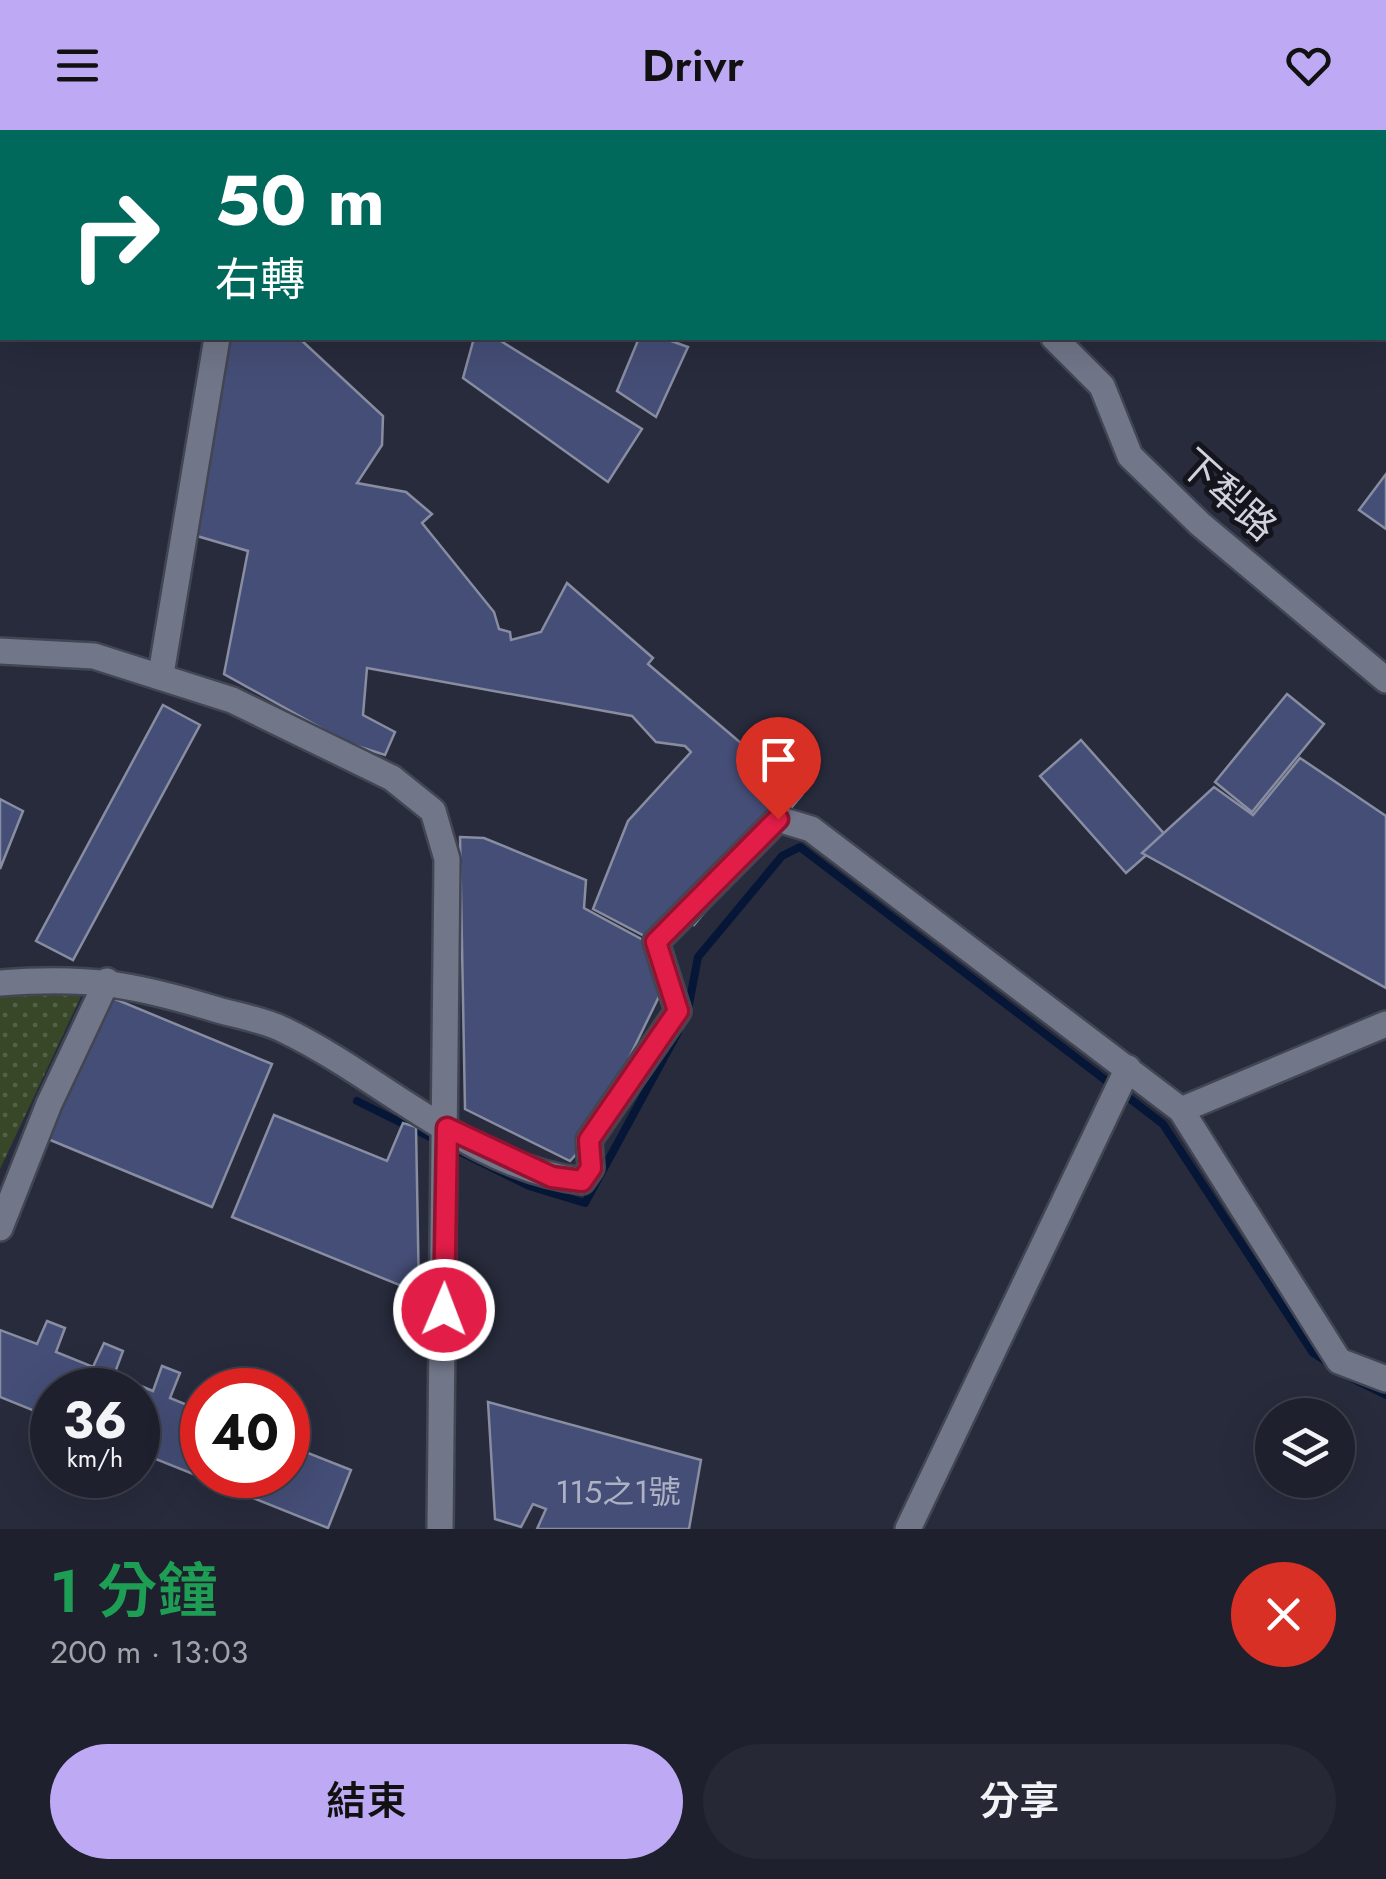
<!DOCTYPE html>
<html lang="zh-TW">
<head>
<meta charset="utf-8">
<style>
  body { margin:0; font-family:Jost,"Noto Sans TC",sans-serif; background:#262835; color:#f1f3f6; height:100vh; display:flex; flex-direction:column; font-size:38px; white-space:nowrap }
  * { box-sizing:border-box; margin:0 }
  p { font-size:32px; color:#a1a3aa }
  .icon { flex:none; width:55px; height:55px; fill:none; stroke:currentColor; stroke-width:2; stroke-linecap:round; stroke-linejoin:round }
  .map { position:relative; height:1399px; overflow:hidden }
  .panel { display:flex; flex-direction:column; background:#1e202d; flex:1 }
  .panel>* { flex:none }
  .guide { position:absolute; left:0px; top:0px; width:1388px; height:210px; box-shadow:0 10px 40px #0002,0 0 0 2px #3c3e49; background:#00695c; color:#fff; overflow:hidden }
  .buttons { position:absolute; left:1255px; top:1268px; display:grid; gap:20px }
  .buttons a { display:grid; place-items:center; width:100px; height:100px; border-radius:50%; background:#1e202d; box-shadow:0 10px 40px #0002,0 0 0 2px #3c3e49; font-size:50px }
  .speed { position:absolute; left:30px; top:1238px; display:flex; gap:20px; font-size:50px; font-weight:700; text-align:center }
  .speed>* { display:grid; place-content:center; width:130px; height:130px; border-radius:50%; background:#1e202d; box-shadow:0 10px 40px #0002,0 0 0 2px #3c3e49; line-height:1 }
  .speed small { font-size:25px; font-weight:400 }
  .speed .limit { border:15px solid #d22; background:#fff; color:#111 }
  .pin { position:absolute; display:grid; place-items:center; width:85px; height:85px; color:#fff; margin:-102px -42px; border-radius:50% 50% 50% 0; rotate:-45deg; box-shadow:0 0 10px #0007 }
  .pin .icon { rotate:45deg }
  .me { position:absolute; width:110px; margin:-55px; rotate:1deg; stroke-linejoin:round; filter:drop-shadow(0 0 8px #0008) }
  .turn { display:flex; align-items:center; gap:35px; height:210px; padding:0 50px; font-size:45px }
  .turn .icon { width:130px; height:130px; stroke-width:2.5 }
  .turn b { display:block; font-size:70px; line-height:85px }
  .round { display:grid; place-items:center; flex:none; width:105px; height:105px; border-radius:52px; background:#262835 }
  .head { display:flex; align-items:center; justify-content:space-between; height:170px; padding:0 50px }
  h1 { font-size:60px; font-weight:600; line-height:75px; color:#1e9e55 }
  .action { display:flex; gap:20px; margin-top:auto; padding:20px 50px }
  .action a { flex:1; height:115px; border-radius:60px; background:#bea9f5; color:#111; font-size:40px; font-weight:600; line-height:115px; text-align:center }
  .action a+a { background:#262835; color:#f1f3f6 }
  header { display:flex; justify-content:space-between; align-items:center; height:130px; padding:0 50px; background:#bea9f5; color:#111; font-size:45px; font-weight:600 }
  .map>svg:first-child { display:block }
</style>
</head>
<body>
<header><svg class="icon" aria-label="menu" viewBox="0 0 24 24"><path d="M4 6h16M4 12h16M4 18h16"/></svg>Drivr<svg class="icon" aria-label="heart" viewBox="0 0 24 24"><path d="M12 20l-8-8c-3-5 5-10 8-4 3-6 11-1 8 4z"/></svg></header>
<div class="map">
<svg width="1386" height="1399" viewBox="0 0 1386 1399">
  <defs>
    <pattern id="green-dots" width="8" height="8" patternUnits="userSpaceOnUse" patternTransform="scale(2.5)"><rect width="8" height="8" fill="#384728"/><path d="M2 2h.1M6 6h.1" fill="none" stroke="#546147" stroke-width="1.8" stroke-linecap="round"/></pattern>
  </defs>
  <rect width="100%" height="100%" fill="#282b3c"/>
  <path fill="url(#green-dots)" d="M0,861l83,1 -83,177z"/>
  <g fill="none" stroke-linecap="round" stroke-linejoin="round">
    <g stroke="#051637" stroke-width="8">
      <path d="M687,885l11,-58 84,-101 18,-9 363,277 150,229 17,11"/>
      <path d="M357,971l81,40"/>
      <path d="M450,1017l79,39 56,17 93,-171"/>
      <path d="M1345,1245l41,20"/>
    </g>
  </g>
  <g fill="#454e77" stroke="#888da1" stroke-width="2.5">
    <path d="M839,0h76l-77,2z"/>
    <path d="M226,208h73l84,78 -1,29 -25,38 49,9 26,22 -10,9 72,89 5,17 11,3 1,8 30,-8 26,-49 86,75 -5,6 154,131 -108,130 -17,-15 -21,32 -63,-33 35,-88 63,-69 -6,-6 -29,-4 -24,-26 -265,-48 -4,47 32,17 -10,23 -37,-12 -124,-69 24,-123 -51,-15z"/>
    <path d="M474,208h22l146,91 -34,53 -145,-104z"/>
    <path d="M639,208h24l25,9 -32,70 -39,-26z"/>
    <path d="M1386,344v55l-27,-19z"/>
    <path d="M1287,564l37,30 -72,88 -37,-30z"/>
    <path d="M163,575l37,20 -127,235 -37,-19z"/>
    <path d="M1081,610l86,97 -41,36 -86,-97z"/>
    <path d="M1300,628l86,58v172l-244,-135 72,-66 39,28z"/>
    <path d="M0,669l23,12 -23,58z"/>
    <path d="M460,707l24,1 102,42 -2,28 85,46v22l-80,164 -19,21 -105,-52z"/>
    <path d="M103,864l169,70 -60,143 -169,-70z"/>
    <path d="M274,985l113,46 16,-38 13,4 3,166 -187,-76z"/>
    <path d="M47,1191l18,7 -9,24 37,15 11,-24 19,8 -9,24 39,16 9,-25 18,7 -10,25 32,13v64h86v-30l63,25 -23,58 -190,-76v-62h-86v28l-52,-21v-67l37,14z"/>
    <path d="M488,1272l213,58 -12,69h-152l9,-20 -13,-5 -12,23 -26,-8z"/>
  </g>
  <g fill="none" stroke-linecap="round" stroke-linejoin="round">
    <defs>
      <g id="minor">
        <path d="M741,0l7,2"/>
        <path d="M264,2l2,-2"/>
        <path d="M581,2l2,-2"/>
        <path d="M0,116h2"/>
        <path d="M1054,208l48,48 28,70 70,68 186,156"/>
        <path d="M0,521l94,5 138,44 160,78 41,33 14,48 -7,670"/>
        <path d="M161,544l56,-336"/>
        <path d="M0,853c89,-7 133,1 218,27 21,6 46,10 66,20 98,47 187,138 298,151l9,-13 -2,-28 89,-129 -22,-69 122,-123 33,10 370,281 158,251 47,18"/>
        <path d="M1181,980l205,-86"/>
        <path d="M0,1098l49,-124 58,-123"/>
        <path d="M908,1399l220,-461"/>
      </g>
    </defs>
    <use href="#minor" stroke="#424653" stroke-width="30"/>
    <use href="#minor" stroke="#717689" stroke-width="25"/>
  </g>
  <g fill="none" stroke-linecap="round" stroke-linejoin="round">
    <defs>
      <path id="route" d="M444,1180l3,-182 105,49 30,4 9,-13 -2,-28 89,-129 -22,-69 122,-123"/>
    </defs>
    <use href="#route" stroke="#92132f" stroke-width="25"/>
    <use href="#route" stroke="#e11d48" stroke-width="18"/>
  </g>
  <g text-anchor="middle" stroke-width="10" stroke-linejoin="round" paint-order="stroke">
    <g font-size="32" fill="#adb2c4">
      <text x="618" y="1373">115之1號</text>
    </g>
    <g font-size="38" fill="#d0d3de" stroke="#13141c">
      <text transform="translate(1228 365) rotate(42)" y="13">下犁路</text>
    </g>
  </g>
</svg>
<div class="buttons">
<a><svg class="icon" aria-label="layers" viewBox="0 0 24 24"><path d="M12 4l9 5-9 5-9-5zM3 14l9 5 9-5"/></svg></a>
</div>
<div class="speed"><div>36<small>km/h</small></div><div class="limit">40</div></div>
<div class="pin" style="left:778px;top:689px;background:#d93025"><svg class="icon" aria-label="arrive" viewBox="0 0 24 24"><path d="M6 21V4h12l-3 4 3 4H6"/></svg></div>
<svg class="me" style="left:444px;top:1180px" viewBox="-20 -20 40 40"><circle r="17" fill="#e11d48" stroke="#fff" stroke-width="3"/><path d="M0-11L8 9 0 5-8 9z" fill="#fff"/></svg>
<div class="guide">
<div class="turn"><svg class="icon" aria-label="right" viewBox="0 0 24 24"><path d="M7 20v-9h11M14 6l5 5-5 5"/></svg><div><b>50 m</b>右轉</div></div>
</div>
</div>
<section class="panel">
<div class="head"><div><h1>1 分鐘</h1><p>200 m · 13:03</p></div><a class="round" style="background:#d93025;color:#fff"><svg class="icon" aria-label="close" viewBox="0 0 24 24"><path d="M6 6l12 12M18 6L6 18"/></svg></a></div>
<div class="action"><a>結束</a><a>分享</a></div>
</section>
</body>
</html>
